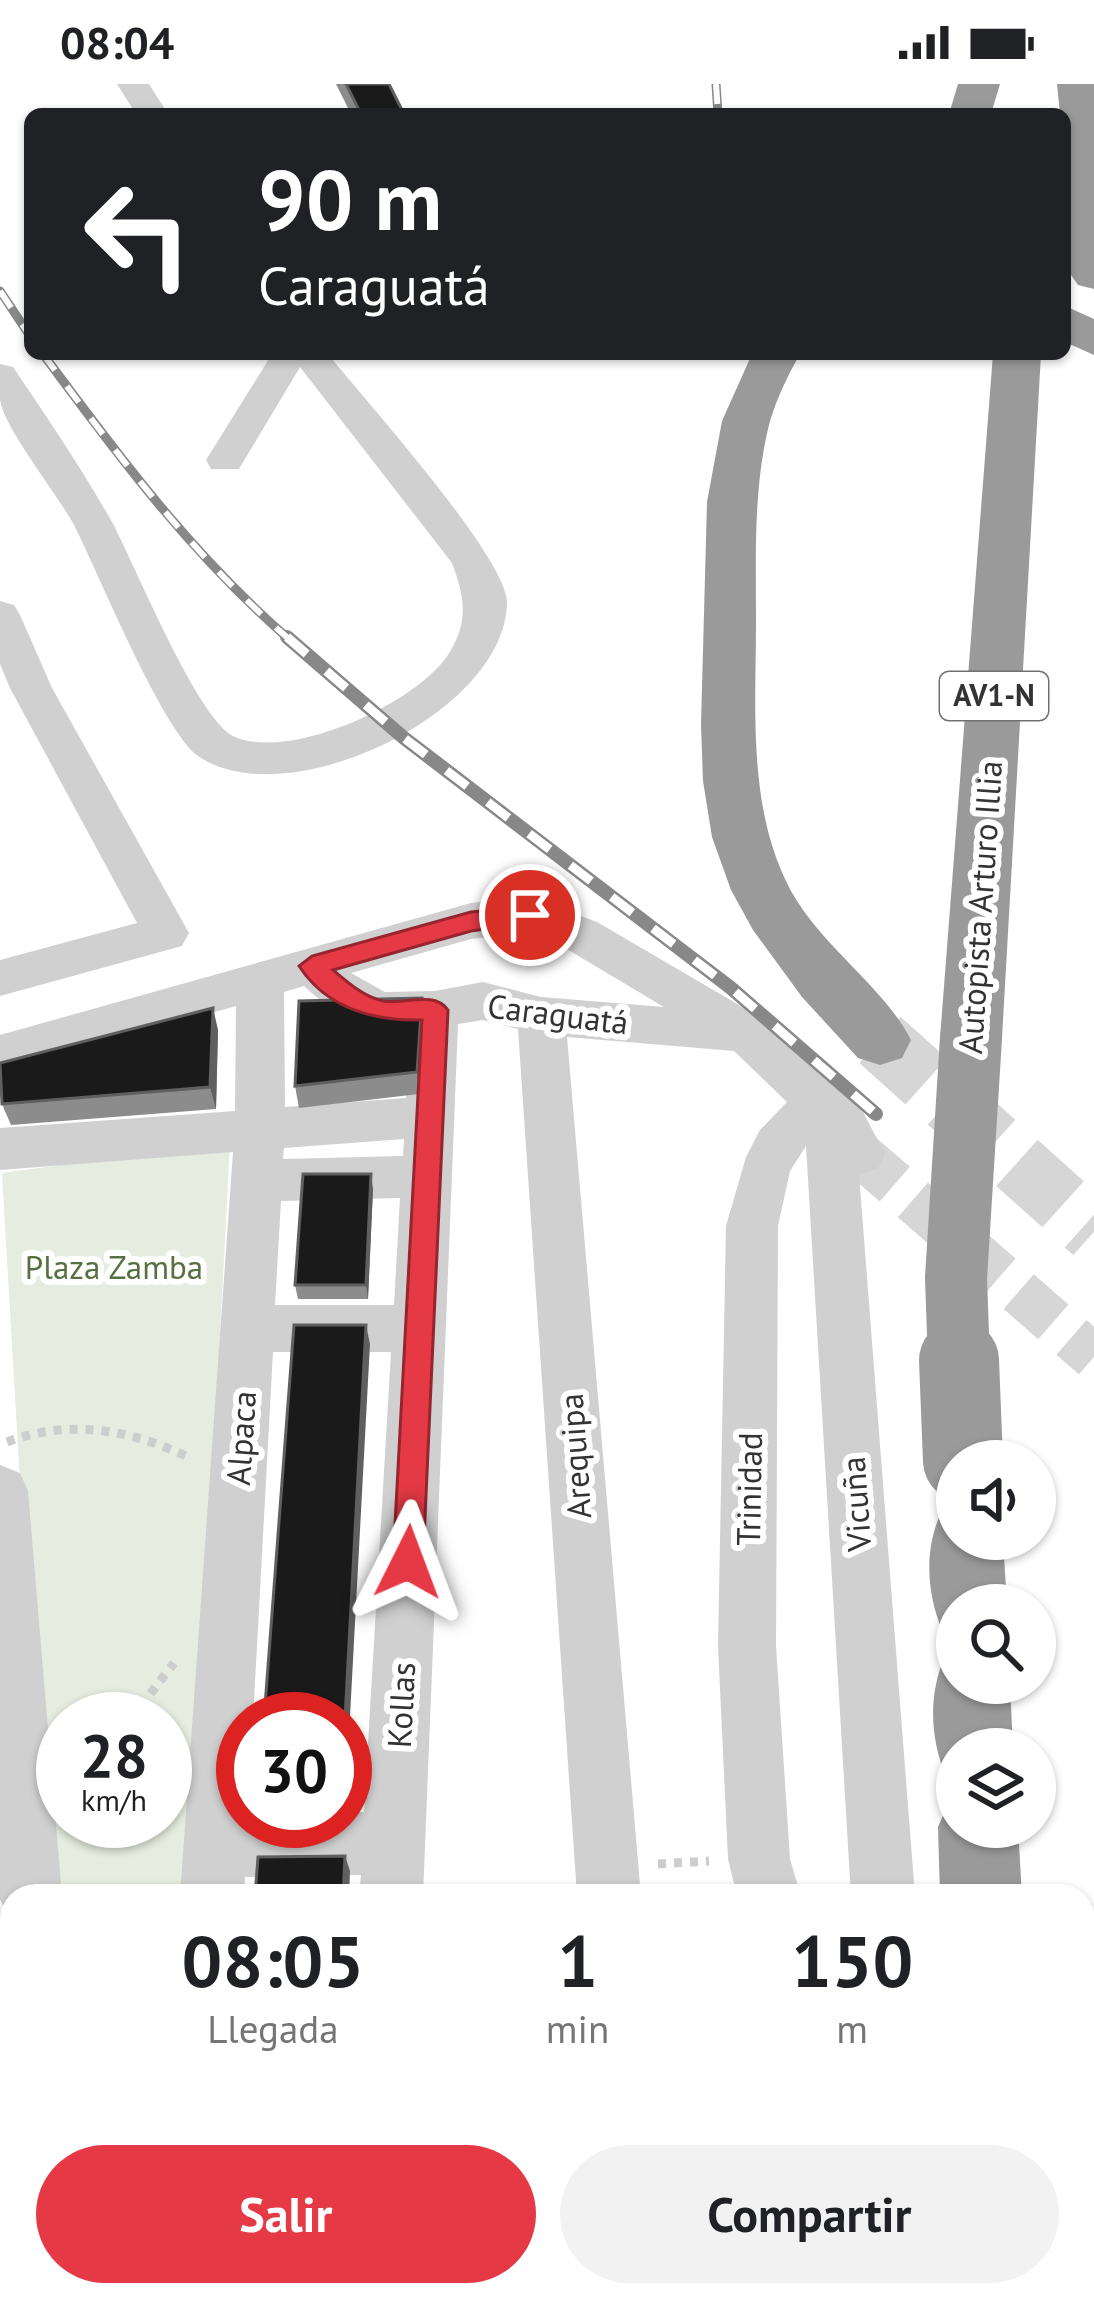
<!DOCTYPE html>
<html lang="es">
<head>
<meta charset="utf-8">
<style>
  body { margin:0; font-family:"PT Sans",sans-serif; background:#f2f2f2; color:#202124; height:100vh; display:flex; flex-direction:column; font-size:45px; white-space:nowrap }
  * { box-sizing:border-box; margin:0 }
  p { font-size:39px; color:#757577 }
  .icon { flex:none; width:66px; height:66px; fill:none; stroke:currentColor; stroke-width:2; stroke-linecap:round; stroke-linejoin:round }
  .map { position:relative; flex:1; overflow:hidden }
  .sheet { position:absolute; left:0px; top:1800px; width:1095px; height:423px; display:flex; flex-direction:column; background:#fff; border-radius:36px 36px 0 0; box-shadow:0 3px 9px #0004 }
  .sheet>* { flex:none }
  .top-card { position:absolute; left:24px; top:24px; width:1047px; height:252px; border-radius:18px; box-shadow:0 3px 9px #0004; background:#202124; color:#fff; overflow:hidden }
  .tools { position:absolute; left:936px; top:1356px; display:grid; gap:24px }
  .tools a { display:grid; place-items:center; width:120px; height:120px; border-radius:50%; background:#fff; box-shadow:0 3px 9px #0004; font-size:60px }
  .speed { position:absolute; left:36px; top:1608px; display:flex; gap:24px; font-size:60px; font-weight:700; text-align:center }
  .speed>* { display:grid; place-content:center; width:156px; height:156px; border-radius:50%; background:#fff; box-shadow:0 3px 9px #0004; line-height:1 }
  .speed small { font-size:30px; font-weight:400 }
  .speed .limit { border:18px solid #d22; background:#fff; color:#111 }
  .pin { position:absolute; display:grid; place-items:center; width:102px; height:102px; color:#fff; margin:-51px; border:6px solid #fff; border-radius:50%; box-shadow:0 3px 12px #0007 }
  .me { position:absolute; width:132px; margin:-66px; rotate:3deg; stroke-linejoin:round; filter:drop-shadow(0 0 9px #0008) }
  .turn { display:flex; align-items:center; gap:42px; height:252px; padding:0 36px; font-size:54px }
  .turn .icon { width:156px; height:156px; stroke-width:2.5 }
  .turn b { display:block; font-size:84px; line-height:102px }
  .eta { display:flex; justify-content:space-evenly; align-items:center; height:204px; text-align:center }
  .eta b { font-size:72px; font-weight:700; line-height:84px }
  .action { display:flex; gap:24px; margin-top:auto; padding:24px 36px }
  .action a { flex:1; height:138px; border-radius:72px; background:#e63946; color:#fff; font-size:48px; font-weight:700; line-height:138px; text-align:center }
  .action a+a { background:#f2f2f2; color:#202124 }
  .status { display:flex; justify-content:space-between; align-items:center; height:84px; padding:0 60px; background:#fff; direction:ltr }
  .status svg { height:33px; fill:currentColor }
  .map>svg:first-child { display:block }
</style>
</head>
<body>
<div class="status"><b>08:04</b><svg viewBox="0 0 49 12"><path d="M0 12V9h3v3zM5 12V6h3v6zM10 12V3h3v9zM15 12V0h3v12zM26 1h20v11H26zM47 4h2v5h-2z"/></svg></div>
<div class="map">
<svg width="1094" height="2221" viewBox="0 0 1094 2221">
  <rect width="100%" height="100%" fill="#fff"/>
  <path fill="#e6ecdf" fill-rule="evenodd" d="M230,1058l-39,754h-147l-42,-723zM63,1635h102v102h-102z"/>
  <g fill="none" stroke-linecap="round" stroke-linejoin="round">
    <path stroke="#d6d6d6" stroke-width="46" stroke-dasharray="46 24" stroke-linecap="butt" d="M860,1070l234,203"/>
    <path stroke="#d6d6d6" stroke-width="62" stroke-dasharray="62 30" stroke-linecap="butt" d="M880,956l214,192"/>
    <g stroke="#cdcdcd" stroke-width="9" stroke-dasharray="8 8" stroke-linecap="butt">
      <path d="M7,1358c62,-23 122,-13 181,15"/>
      <path d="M131,1635l43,-56"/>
      <path d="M658,1780l51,-3"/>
      <path d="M84,1805l23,7"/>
    </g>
    <g fill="#d0d0d0" fill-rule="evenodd">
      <path d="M117,0h32l19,30h-32z"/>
      <path d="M272,270h56c34,43 180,204 179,249 -2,111 -221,214 -309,153 -36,-26 -100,-184 -124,-231 -16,-30 -70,-97 -74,-125 0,-11 0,-24 0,-36l13,3c34,50 69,102 99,155 23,43 85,196 121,214 55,27 189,-34 218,-86 18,-31 13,-55 1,-87l-152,-196 -61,102h-28l-5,-9z"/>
      <path d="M0,517l14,4 6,10 32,73 137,245 -7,13 -182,50v-36l137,-37 -127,-235 -10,-24z"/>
      <path d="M530,813l67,25 166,97 100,93 22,42 -7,15 -19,5 56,722h-64l-45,-750 -16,25 -12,55 -2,420 14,213 11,37h-64l-9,-37 -10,-213 8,-420 20,-69 14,-27 27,-28 -53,-51 -167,-14 74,859h-64l-59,-867 -35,-9 -25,4 -35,872h-64l2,-21 -116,2 -1,19h-64l53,-744 -233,18v-42l235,-17 1,-105 -236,67v-38l471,-132zM527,849l38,15 99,59 -123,-10 -58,-15 -48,9 -50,1 -34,-19 120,-34zM304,902c31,29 63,44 106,43l-4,69 -121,9 -1,-115zM404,1055l-1,17 -120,3 1,-11zM400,1114l-6,107h-119l6,-104zM273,1268h118l-27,460 -19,1v8h-102v-102h10z"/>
      <path d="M0,1381l20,8 8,18 34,405h-50v24l-12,-20z"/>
      <path d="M24,2211h70l1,10h-70z"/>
      <path d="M153,2211h70l-1,10h-70z"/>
      <path d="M337,2211h70l-1,10h-70z"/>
      <path d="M563,2211h70l-1,10h-70z"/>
      <path d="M832,2211h114l1,10h-112z"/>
    </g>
    <g fill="#9a9a9a" fill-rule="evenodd">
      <path d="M958,0h42l-9,30h-42z"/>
      <path d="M1057,0h37v205l-16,-4 -7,-10 -6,-161h-5z"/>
      <path d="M1065,222l29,13v36l-29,-13z"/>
      <path d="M752,270h48c-12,21 -23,44 -30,67 -17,65 -14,134 -14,200 0,90 -9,188 35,270 32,57 93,96 120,149l-9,18 -22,7 -22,-7 -56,-61 -49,-67 -22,-40 -19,-53 -9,-56 -2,-56 6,-223 15,-81z"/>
      <path d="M993,270h48l-39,684 -9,18 -22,7 -22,-7 -9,-18z"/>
      <path d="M957,1424v31h46l4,66h-50v31l-15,-6c-15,-36 -18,-79 -2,-115z"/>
      <path d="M957,1567v32h53l3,66h-56v32l-11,-4c-16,-39 -18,-82 -1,-121z"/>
      <path d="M957,1712v31h61l4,69h-82l-2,-69 12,-28z"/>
      <path d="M963,2211h90l1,10h-90z"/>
    </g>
    <defs>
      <g id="rail-far1">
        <path d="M716,0l2,30"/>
        <path d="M0,207l30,45"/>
        <path d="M43,270c76,103 150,202 247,286"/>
      </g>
      <path id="rail" d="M287,553l117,101 327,250 145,126"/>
    </defs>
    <use href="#rail-far1" stroke="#888" stroke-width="9"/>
    <use href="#rail" stroke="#888" stroke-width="14"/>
    <use href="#rail-far1" stroke="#fff" stroke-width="6" stroke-dasharray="20" stroke-linecap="butt"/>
    <use href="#rail" stroke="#fff" stroke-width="9" stroke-dasharray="26" stroke-linecap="butt"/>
    <path stroke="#9a9a9a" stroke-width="62" d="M959,1279l-3,-85 15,-240"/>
    <path stroke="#9a9a9a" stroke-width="80" d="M959,1276l4,101"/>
  </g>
  <g fill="#8c8c8c">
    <path d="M336,0h53l15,30h-53z"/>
    <path d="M424,937l-5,73 -120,14 -4,-22z"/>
    <path d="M218,946l-2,79 -205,16 -9,-21z"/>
    <path d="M373,1105l-5,110h-70l-3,-14z"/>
  </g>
  <g fill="#5f5f5f">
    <path d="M422,914l2,23 -5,73 -2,-22z"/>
    <path d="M213,924l5,22 -2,79 -6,-22z"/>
    <path d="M371,1090l2,15 -5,110 -2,-14z"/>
    <path d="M366,1241l4,19 -25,465v-90z"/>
    <path d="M345,1772l5,15 -1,25h-6z"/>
    <path d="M0,1925l12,179v107h7l1,10h-15l-5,-74z"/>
    <path d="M325,2211h7l-1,10h-6z"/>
  </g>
  <g fill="#1a1a1a" stroke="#5f5f5f" stroke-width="3">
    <path d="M346,0h43l15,30h-43z"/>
    <path d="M422,914l-5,74 -122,14 4,-85z"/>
    <path d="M213,924l-3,79 -208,17 -2,-41z"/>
    <path d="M303,1090h68l-5,111h-71z"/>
    <path d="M294,1241h72l-21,394h-81z"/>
    <path d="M345,1772l-2,40h-88l3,-39z"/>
    <path d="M0,2147l5,74h-5z"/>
    <rect x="228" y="2211" width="97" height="10"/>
  </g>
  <path fill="#e63946" stroke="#96252e" stroke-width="3" d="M530,822l9,2 4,7 -4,7 -68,9 -138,39c14,12 31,27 50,31 22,4 51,-11 65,9l-25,552 -4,11 -11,4 -11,-4 -4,-11 29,-542c-48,1 -95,-11 -123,-54l13,-10 159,-44z"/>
  <g text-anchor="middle" stroke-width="12" stroke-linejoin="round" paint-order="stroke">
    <rect fill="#fff" stroke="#707070" stroke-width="3" x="940" y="588" width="108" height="48" rx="9"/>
    <g font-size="30" font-weight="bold" fill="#333">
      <text x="994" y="622">AV1-N</text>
    </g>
    <g font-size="33" fill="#333" stroke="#fff">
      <text transform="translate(980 823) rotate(-86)" y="12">Autopista Arturo Illia</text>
      <text transform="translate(558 930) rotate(7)" y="12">Caraguatá</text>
      <text transform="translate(241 1354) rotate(-86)" y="12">Alpaca</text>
      <text transform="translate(575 1372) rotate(-94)" y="12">Arequipa</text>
      <text transform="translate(749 1405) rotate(-89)" y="12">Trinidad</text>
      <text transform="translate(856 1420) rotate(-94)" y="12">Vicuña</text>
      <text transform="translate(401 1621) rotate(-87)" y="12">Kollas</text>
    </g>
    <g font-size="33" fill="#56703f" stroke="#fff">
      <text x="114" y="1195">Plaza Zamba</text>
    </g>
  </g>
</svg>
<div class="tools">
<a><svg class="icon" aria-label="sound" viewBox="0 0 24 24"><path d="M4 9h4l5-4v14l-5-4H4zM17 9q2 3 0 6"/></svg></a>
<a><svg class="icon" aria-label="search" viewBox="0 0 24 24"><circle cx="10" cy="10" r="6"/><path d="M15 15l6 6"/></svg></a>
<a><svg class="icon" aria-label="layers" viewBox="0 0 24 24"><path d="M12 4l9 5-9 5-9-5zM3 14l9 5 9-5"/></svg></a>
</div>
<div class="speed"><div>28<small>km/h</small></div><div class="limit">30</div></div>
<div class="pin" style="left:530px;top:831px;background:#d93025"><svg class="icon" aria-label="arrive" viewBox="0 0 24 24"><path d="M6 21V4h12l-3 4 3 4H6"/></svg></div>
<svg class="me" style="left:408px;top:1478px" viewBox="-20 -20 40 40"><path d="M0-17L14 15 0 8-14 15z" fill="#e63946" stroke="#fff" stroke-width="4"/></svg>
<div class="top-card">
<div class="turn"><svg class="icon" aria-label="left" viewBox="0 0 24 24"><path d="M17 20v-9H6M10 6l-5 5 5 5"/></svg><div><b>90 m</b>Caraguatá</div></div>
</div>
<section class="sheet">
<div class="eta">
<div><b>08:05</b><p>Llegada</p></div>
<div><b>1</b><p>min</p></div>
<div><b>150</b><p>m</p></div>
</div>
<div class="action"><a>Salir</a><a>Compartir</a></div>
</section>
</div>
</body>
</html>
